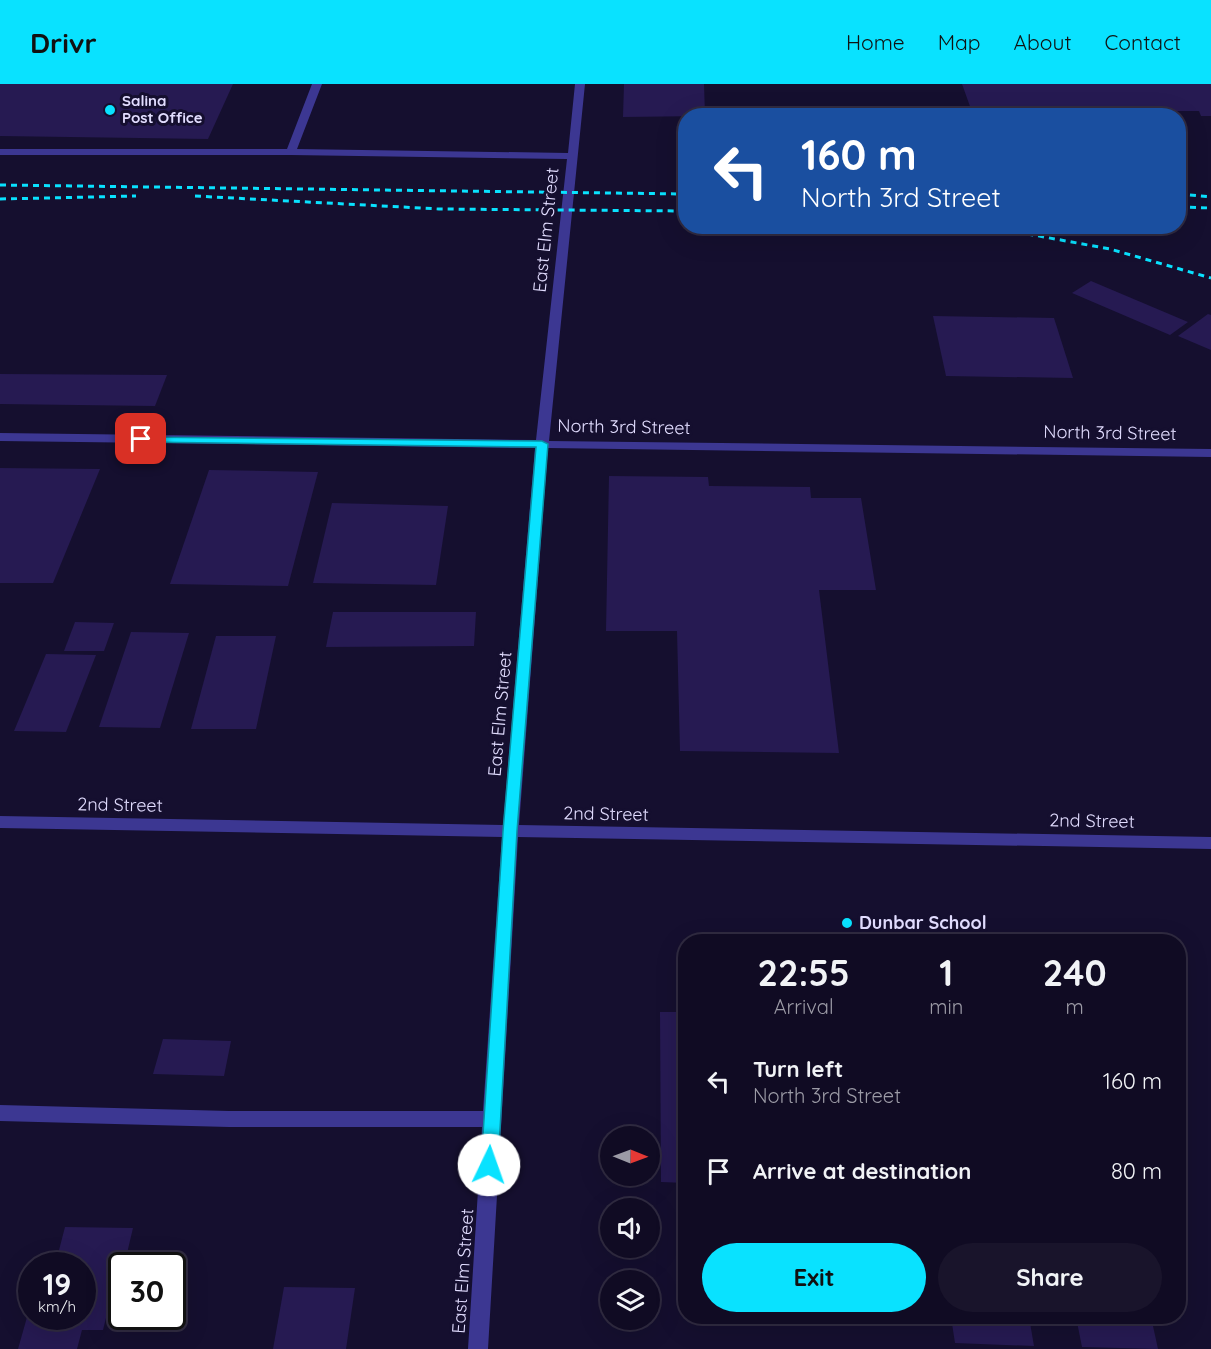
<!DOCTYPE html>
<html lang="en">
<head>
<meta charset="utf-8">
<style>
  body { margin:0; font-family:Quicksand,sans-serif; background:#19142b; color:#f1f3f6; height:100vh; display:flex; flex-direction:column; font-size:22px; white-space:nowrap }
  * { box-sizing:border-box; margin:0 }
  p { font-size:20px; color:#9c9ba6 }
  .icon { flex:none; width:33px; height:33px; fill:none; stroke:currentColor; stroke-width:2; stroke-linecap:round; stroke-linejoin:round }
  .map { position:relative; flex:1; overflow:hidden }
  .drawer { position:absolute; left:678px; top:850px; width:508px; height:390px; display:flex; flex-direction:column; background:#100b23; border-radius:24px; box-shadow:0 6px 24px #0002,0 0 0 2px #302b41 }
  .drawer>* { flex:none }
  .banner { position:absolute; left:678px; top:24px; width:508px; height:126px; border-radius:24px; box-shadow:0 6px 24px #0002,0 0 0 2px #302b41; background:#1a4fa0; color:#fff; overflow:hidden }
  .needle { width:39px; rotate:91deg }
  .fabs { position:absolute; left:600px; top:1042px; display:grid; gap:12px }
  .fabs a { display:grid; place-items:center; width:60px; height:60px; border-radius:50%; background:#100b23; box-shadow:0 6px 24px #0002,0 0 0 2px #302b41; font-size:30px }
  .speed { position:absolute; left:18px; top:1168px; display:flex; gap:12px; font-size:30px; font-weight:700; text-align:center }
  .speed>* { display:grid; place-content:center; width:78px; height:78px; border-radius:50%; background:#100b23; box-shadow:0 6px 24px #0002,0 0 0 2px #302b41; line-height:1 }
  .speed small { font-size:15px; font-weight:400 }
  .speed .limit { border:3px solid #111; border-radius:9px; background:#fff; color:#111 }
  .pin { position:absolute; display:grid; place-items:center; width:51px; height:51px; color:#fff; margin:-26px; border-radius:12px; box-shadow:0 3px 9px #0006 }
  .me { position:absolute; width:66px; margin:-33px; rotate:3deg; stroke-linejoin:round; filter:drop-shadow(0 0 4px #0008) }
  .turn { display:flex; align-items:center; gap:21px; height:126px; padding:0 24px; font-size:27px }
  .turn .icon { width:78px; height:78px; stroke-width:2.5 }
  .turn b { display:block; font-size:42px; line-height:51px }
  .eta { display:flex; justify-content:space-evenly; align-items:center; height:102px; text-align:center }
  .eta b { font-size:36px; font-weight:800; line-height:42px }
  .primary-button { display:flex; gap:12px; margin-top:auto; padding:12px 24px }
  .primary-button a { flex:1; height:69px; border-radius:36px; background:#09e2ff; color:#111; font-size:24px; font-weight:800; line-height:69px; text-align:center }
  .primary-button a+a { background:#19142b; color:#f1f3f6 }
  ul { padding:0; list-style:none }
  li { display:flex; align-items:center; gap:18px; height:90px; padding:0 24px }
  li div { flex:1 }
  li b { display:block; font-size:22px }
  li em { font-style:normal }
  header { display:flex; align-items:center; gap:36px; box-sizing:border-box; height:84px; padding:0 30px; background:#09e2ff; color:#111 }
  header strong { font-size:28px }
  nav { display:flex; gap:33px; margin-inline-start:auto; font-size:21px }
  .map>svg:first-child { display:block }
</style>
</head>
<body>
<header>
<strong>Drivr</strong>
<nav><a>Home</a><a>Map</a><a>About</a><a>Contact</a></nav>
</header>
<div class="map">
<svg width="1211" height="1265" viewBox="0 0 1211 1265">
  <rect width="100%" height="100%" fill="#150f2f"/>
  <g fill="#261a52">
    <path d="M0,0h233l-25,55 -208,-3z"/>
    <path d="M624,0h80l1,32 -82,1z"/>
    <path d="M962,0h249v32h-10l-2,-5 -227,1z"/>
    <path d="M1091,197l97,41 -18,13 -98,-42z"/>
    <path d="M1208,230l3,1v35l-33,-14z"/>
    <path d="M933,232l121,2 19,60 -127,-2z"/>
    <path d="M0,290l167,1 -12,31 -155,-2z"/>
    <path d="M0,384l100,1 -47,114h-53z"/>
    <path d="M209,386l109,2 -30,114 -118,-2z"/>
    <path d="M609,392l99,1 1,9 101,1 1,11h50l15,92h-57l20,163 -159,-2 -3,-120h-71z"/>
    <path d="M332,419l116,3 -12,79 -123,-2z"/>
    <path d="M333,528h143l-2,34 -148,1z"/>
    <path d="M75,538l39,1 -10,28h-40z"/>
    <path d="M131,548l58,1 -29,95 -61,-1z"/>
    <path d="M216,552h60l-20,93h-65z"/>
    <path d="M46,570l50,1 -30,77 -52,-1z"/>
    <path d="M660,928h26v171l-25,-1z"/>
    <path d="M163,955l68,2 -7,35 -71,-2z"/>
    <path d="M65,1143l68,1 -9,38 -6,4 -15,60h-21l-5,19h-59l13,-46 1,14h50v-51h-41l3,-13 14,1z"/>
    <path d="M284,1203l71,1 -9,61h-73z"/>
    <path d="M951,1233h78l5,29 -79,-3z"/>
    <path d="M1076,1233h75l7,32 -76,-2z"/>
  </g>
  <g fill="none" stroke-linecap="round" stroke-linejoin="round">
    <path fill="#3c3792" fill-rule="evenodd" d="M312,0h10l-25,65 271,4 7,-69h10l-36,357 662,8v8l-663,-9 -29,377 692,12v12l-693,-12 -30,512h-20l14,-222h-253l-229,-6v-16l229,6h254l19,-274 -502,-9v-12l503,9 32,-377 -535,-7v-8l536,7 31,-281 -276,-4h-291v-6h287z"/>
    <g stroke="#09e2ff" stroke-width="3" stroke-dasharray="6 5" stroke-linecap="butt">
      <path d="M0,101l686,9"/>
      <path d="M1179,110l32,3"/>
      <path d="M195,112l244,13 247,2"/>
      <path d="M0,115l136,-3"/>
      <path d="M1179,123l32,1"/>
      <path d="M984,142l126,23 101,29"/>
    </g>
  </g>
  <path fill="#09e2ff" stroke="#0693a6" stroke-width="1.5" d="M137,353l405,4 6,3 -31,387 -19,334 -2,5 -7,3 -6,-3 -2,-5 22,-334 33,-384 -395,-5 -5,-3z"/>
  <g fill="#09e2ff" stroke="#150f2f" stroke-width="2">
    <circle cx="110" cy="26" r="6"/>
    <circle cx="847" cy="839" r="6"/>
  </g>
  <g text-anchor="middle" stroke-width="6" stroke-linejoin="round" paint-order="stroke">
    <g font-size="15" font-weight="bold" fill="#e2ddff" stroke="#150f2f" text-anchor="start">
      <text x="122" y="22">Salina<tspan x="122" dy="17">Post Office</tspan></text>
    </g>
    <g font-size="18" fill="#e2ddff" stroke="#150f2f">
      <text transform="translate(546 146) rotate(-84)" y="6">East Elm Street</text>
      <text transform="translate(624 343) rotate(1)" y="6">North 3rd Street</text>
      <text transform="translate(1110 349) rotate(1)" y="6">North 3rd Street</text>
      <text transform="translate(500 630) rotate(-85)" y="6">East Elm Street</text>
      <text transform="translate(120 721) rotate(1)" y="6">2nd Street</text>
      <text transform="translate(606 730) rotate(1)" y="6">2nd Street</text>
      <text transform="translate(1092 737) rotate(1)" y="6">2nd Street</text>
      <text transform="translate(463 1187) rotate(-86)" y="6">East Elm Street</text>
    </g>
    <g font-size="18" font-weight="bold" fill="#e2ddff" stroke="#150f2f" text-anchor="start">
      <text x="859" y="845">Dunbar School</text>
    </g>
  </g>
</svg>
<div class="fabs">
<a><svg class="needle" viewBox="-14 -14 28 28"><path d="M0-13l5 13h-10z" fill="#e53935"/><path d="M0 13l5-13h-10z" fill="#9c9ba6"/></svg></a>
<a><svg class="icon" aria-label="sound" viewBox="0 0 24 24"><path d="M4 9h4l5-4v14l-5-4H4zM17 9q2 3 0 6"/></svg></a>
<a><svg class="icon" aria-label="layers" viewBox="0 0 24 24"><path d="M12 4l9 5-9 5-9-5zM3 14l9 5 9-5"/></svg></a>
</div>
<div class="speed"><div>19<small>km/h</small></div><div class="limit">30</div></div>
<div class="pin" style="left:141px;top:355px;background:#d93025"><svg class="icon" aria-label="arrive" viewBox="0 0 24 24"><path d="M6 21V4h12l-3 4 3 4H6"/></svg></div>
<svg class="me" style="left:489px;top:1081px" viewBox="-20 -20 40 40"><circle r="19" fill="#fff"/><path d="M0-13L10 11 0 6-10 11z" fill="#09e2ff"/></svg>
<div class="banner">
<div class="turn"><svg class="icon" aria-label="left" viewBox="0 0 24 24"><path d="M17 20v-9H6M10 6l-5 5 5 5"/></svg><div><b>160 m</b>North 3rd Street</div></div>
</div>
<section class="drawer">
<div class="eta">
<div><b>22:55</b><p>Arrival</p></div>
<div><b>1</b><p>min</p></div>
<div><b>240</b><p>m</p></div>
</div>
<ul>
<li><svg class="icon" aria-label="left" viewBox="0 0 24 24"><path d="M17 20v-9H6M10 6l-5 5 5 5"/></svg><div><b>Turn left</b><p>North 3rd Street</p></div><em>160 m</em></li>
<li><svg class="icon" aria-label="arrive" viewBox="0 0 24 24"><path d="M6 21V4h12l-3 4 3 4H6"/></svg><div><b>Arrive at destination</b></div><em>80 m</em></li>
</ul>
<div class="primary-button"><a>Exit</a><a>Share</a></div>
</section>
</div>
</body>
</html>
